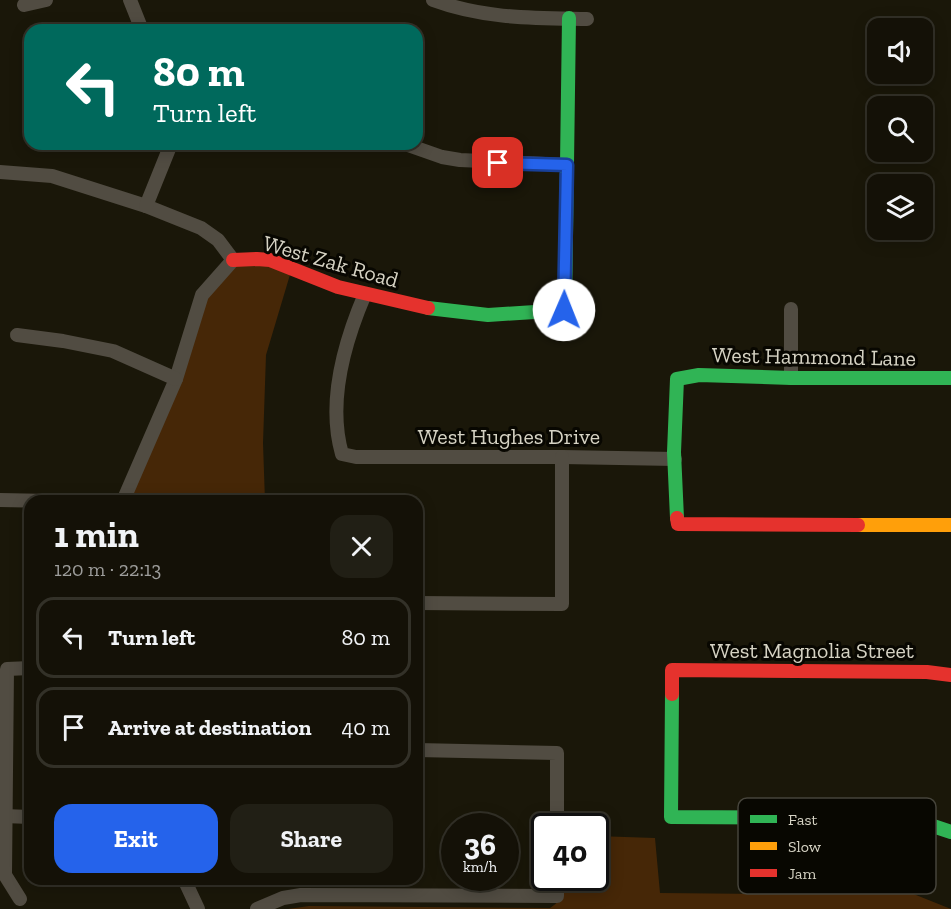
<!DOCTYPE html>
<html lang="en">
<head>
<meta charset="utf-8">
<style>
  body { margin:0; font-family:"Zilla Slab",serif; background:#211f15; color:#f1f3f6; height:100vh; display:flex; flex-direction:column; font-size:22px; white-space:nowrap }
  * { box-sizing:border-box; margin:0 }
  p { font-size:20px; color:#9d9d9b }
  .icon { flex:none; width:33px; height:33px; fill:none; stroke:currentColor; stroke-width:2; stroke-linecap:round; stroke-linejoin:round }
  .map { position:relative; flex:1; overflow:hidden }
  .details { position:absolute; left:24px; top:495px; width:399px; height:390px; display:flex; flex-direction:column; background:#141107; border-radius:18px; box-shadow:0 3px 15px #0003,0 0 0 2px #333128 }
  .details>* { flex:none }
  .hud { position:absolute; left:24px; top:24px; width:399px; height:126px; border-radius:18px; box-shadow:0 3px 15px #0003,0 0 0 2px #333128; background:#00695c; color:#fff; overflow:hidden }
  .controls { position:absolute; left:867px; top:18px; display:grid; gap:12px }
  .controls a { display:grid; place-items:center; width:66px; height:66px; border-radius:12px; background:#141107; box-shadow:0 3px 15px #0003,0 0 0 2px #333128; font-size:30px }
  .speed { position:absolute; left:441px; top:813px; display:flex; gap:12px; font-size:30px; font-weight:700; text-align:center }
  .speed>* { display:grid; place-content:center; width:78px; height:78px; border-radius:50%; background:#141107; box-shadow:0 3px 15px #0003,0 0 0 2px #333128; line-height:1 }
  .speed small { font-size:15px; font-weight:400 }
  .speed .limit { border:3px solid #111; border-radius:9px; background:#fff; color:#111 }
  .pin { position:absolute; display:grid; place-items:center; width:51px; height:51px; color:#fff; margin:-26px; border-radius:12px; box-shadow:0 3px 9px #0006 }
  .me { position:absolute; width:66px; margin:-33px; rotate:1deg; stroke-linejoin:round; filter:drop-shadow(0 0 4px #0008) }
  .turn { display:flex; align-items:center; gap:21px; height:126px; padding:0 30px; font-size:27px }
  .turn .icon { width:78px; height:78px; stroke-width:2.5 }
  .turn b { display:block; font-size:42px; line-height:51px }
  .round { display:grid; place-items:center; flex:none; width:63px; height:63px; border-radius:18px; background:#211f15 }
  .overview { display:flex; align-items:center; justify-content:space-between; height:102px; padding:0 30px }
  h1 { font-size:36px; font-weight:700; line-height:45px }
  .action { display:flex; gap:12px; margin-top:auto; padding:12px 30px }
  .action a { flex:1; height:69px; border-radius:18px; background:#2563eb; color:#fff; font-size:24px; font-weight:700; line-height:69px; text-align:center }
  .action a+a { background:#211f15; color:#f1f3f6 }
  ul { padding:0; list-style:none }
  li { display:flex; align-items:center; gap:18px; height:81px; margin:0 12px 9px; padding:0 18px; border:3px solid #333128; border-radius:18px }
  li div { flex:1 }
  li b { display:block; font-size:22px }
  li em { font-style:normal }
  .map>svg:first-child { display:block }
</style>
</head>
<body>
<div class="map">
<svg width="951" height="909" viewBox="0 0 951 909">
  <rect width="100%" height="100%" fill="#1a1709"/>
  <g fill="#462707">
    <path d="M233,260l59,8 -26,87 -3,88 2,58h-142l79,-206z"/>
    <path d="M906,828l13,6 -13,57 45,18h-663l21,-3 241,2c12,-8 17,-16 17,-30h29v-42l59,2 5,55 112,1 103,-3 -1,-61z"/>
  </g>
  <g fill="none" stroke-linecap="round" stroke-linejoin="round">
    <g stroke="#514c42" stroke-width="14">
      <path d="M130,0l12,30"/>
      <path d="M433,0c51,19 101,18 154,19"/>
      <path d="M24,5l22,-5"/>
      <path d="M405,144l37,13 18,3 107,5"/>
      <path d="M0,172l52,4 94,30 55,22 17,12 15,20 -31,35 -26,84 -53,122"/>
      <path d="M146,206l25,-62"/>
      <path d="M365,294c-21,49 -38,108 -23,160l14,3h206l113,2"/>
      <path d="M791,309v69"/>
      <path d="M17,335l46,6 50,10 63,28"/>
      <path d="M0,500l51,1"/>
      <path d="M417,603l145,1v-147"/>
      <path d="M417,750l140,3v73"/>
      <path d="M4,816l26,1"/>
      <path d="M184,879l14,30"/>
      <path d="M20,899l-15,-24 2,-206 23,-1"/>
      <path d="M257,909l26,-11 18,-3 256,1v-18"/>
    </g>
    <g stroke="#30b455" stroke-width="14">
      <path d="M428,308l60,7 77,-5 4,-292"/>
      <path d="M677,518l-3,-66 3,-73 22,-4 92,3h160"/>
      <path d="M672,694l-1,123 219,1 31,4 30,10"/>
    </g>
    <path stroke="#ff9f0a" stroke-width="14" d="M858,525h93"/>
    <g stroke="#e5322d" stroke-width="14">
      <path d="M233,260l24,-1 13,1 68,27 90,21"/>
      <path d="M677,518l1,6 180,1"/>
      <path d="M672,694v-24l255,2 24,3"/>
    </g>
  </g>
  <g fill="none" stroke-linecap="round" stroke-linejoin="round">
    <defs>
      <path id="route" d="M498,163l69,2 -3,145"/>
    </defs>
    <use href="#route" stroke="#184099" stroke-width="15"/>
    <use href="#route" stroke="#2563eb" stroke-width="10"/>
  </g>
  <g text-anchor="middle" stroke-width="6" stroke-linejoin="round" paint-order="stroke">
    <g font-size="22" fill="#d5d2c3" stroke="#080701">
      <text transform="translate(331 261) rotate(16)" y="8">West Zak Road</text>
      <text transform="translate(814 356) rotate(1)" y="8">West Hammond Lane</text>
      <text x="509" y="444">West Hughes Drive</text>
      <text x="812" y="658">West Magnolia Street</text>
    </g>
  </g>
  <rect x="738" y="798" width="198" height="96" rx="9" fill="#080701" stroke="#46443b" stroke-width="1.5"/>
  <rect x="750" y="815" width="27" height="8" fill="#30b455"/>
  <rect x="750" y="842" width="27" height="8" fill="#ff9f0a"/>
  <rect x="750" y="869" width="27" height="8" fill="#e5322d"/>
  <g font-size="16" fill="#d5d2c3">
    <text x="788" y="825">Fast</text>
    <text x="788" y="852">Slow</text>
    <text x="788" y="879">Jam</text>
  </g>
</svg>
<div class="controls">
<a><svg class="icon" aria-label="sound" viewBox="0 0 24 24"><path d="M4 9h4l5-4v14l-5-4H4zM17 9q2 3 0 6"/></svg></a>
<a><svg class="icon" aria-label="search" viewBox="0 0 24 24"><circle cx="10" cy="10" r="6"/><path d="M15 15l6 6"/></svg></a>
<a><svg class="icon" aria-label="layers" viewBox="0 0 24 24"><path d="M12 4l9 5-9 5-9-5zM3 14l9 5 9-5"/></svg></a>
</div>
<div class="speed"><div>36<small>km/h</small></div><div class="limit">40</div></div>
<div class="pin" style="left:498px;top:163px;background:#d93025"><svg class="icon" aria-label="arrive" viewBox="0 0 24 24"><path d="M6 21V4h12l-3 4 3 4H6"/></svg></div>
<svg class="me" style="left:564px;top:310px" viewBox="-20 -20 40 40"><circle r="19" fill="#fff"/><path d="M0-13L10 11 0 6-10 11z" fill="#2563eb"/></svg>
<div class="hud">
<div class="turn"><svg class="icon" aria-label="left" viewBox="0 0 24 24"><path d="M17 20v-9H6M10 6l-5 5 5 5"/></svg><div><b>80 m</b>Turn left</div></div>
</div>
<section class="details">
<div class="overview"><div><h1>1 min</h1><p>120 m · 22:13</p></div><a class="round"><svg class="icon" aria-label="close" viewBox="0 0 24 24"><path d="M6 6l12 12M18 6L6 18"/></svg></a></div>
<ul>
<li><svg class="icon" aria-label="left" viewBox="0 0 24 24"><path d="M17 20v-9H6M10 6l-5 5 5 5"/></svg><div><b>Turn left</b></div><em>80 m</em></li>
<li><svg class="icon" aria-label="arrive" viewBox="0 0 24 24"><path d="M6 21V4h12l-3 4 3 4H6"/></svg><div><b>Arrive at destination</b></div><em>40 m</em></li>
</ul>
<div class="action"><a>Exit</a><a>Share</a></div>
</section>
</div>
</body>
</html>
